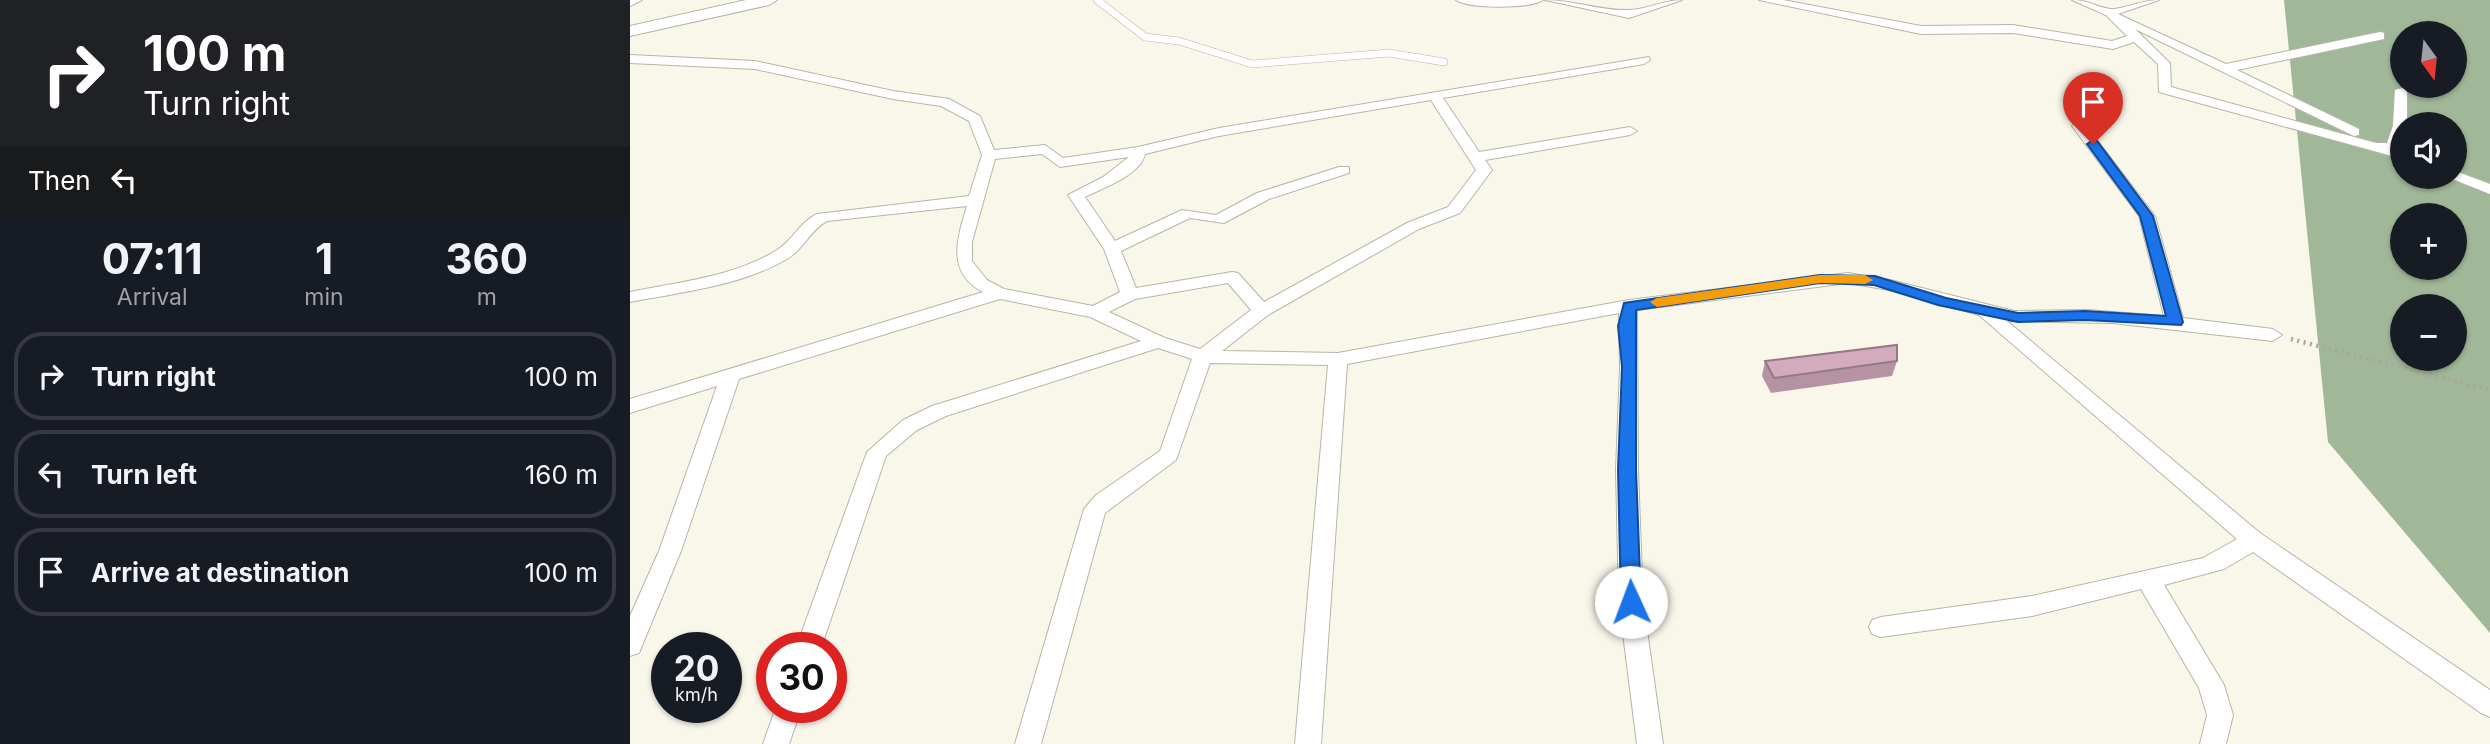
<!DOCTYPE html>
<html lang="en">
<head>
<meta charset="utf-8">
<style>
  body { margin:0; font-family:Inter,sans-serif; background:#242831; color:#f1f3f6; height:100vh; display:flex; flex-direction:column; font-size:26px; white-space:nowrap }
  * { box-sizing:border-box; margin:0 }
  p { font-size:23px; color:#9ea1a6 }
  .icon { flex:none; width:38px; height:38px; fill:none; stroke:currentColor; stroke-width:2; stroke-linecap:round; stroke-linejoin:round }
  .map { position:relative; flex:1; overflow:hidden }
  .details { display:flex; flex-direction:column; background:#171b24; width:630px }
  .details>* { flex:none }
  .guide { background:#202124; color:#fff; overflow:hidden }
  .needle { width:46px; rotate:165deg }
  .tools { position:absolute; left:1760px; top:21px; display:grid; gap:14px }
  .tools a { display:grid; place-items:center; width:77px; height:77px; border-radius:50%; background:#171b24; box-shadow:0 2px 5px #0004; font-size:35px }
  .speed { position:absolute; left:21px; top:632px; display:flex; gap:14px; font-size:35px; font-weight:700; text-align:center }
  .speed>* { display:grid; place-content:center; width:91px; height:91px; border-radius:50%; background:#171b24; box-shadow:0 2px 5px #0004; line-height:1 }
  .speed small { font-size:18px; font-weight:400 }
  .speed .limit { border:10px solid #d22; background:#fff; color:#111 }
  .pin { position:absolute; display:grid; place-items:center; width:60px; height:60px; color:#fff; margin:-72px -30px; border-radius:50% 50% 50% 0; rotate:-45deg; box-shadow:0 0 7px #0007 }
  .pin .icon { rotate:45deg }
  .me { position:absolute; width:77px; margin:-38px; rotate:358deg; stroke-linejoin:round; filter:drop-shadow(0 0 5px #0008) }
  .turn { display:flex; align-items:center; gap:24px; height:147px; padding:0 28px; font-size:32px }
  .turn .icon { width:91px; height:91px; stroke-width:2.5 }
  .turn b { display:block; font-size:49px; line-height:60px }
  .then { display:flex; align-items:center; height:66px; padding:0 28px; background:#0003; gap:14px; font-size:26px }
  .eta { display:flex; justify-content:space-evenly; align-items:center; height:119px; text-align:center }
  .eta b { font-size:42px; font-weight:700; line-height:49px }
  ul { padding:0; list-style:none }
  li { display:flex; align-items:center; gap:21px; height:88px; margin:0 14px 10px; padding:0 14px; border:4px solid #363941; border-radius:28px }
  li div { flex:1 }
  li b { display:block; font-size:26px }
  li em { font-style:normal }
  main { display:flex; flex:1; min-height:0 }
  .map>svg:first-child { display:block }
</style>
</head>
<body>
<main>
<section class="details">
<div class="guide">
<div class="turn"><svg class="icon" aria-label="right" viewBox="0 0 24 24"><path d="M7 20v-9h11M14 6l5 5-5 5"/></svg><div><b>100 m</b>Turn right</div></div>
<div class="then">Then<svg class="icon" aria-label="left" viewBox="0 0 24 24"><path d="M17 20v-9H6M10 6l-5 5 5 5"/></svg></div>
</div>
<div class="eta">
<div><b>07:11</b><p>Arrival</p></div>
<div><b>1</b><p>min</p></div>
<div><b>360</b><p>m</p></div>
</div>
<ul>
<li><svg class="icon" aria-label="right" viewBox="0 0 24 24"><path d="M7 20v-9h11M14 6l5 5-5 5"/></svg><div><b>Turn right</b></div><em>100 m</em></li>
<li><svg class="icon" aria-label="left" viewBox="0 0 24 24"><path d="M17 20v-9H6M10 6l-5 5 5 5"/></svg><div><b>Turn left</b></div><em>160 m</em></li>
<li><svg class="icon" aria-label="arrive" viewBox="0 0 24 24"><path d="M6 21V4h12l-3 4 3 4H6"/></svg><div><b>Arrive at destination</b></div><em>100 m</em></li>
</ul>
</section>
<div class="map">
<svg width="1860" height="744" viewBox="0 0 1860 744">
  <rect width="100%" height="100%" fill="#f9f7ea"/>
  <path fill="#a1b898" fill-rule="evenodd" d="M1654,0h206v633l-162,-191zM1773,33h52v53h-52zM1773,124h52v53h-52zM1773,215h52v53h-52zM1773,306h52v53h-52z"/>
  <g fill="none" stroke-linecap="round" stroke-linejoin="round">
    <defs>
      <path id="lane" d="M467,0l48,37 34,4 73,23 137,-11 55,9"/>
      <g id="street">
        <path d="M0,0h12l-12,6z"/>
        <path d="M826,0h87c-12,9 -75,9 -87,0z"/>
        <path d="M915,0c28,0 56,11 83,10 18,0 35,-10 54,-10l-53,18z"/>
        <path d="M1129,0h24l138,26 92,-1 99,16 15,-5 -21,-21 -34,-15c17,0 24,7 38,9 10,1 33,-9 49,-9l-41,14 108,50 154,-32 4,1v6l-147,31 122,59v6l-5,1 -219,-107 35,34 1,24 205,56h11l6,-17 2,-36 12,-3v37h-4l-3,26h3v9l-244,-67 -1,-28 -24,-22 -21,7 -100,-16 -92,1z"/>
        <path d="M0,55l125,6 138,30 56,8 31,17 14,34 51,-5 18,13 75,-11 81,-19 430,-71 1,3 -6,4 -201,34 36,54 151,-25 7,4 -7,4 -145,25 7,10 -32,43 -41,16 -151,86 -46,36 116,2 291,-53 219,-27 42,7 124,31 74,-1 76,6 -25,-100 -67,-90 2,-3h10l71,93 28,102 90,11 9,6 -9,6 -161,-18 -105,-2 253,212 230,157v27l-9,-4 -228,-161 -29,17 -60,16 60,100 9,30 -7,29h-26l7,-29 -8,-27 -58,-99 -109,27 -151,21 -9,-3 -3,-7 3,-7 9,-3 151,-21 171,-38 34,-19 -258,-224 -90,-25 -41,-7 -211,27 1,160 5,132 20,142h-26l-18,-142 -3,-132 4,-103 -1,-54 -272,51 -26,380h-26l33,-379 -118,-2 -34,97 -71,53 -64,231h-26l69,-235 12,-14 64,-44 32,-92 -34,-11 -212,68 -29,14 -31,26 -65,192h-25l71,-196 36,-32 29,-14 209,-65 -51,-24 -90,-18 -261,80 -58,172 -42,102 -9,3v-40l29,-65 58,-165 -87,27v-14l353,-107c-37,-19 -26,-54 -16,-86l-140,15c-17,9 -23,28 -40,38 -47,27 -104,33 -157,43v-10c49,-10 104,-15 147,-42 16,-10 23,-28 40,-36l152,-18 13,-41 -13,-34 -28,-15 -48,-7 -138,-30 -125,-6zM801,100l45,70 -28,37 -41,16 -143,79 -26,-29 -6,-1 -96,16 -15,-37 69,-33 34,5 45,-24 80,-26v-6h-10l-82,26 -41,22 -34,-5 -67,31 -30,-44c18,-9 56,-22 60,-43l74,-18zM412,154l18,13 69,-10 -26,20 -35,18 36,54 16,43 -27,14 -89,-17 -17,-9 -15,-19v-19l23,-83zM598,283l23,27 -51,39 -35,-11 -56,-26 26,-13z"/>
        <path d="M1825,171l35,13v10l-40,-16 5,-1z"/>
        <path d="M146,707h26l-13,37h-26z"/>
      </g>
      <path id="secondary" d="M116,0h31l-8,5 -139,31v-10z"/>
    </defs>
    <use href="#lane" stroke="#b7b5a9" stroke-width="8"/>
    <use href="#street" stroke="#b7b5a9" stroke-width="2"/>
    <use href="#secondary" stroke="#b7b5a9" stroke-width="2"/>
    <path stroke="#a9a79d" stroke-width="4.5" stroke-dasharray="2 4.5" stroke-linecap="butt" d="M1661,339l199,51"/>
    <use href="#lane" stroke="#fff" stroke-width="7"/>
    <use href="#street" fill="#fff" fill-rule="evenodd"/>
    <use href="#secondary" fill="#fff" fill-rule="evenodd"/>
  </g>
  <path fill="#b593a2" d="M1135,361h132l-5,15 -121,17 -9,-17z"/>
  <path fill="#d3abbc" stroke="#947884" stroke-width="2" d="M1267,345v16l-123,17 -9,-17z"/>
  <path fill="#1a73e8" stroke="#114b97" stroke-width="2" d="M1463,140l4,1 56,75 30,106 -2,3 -96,-5 -67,2 -80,-17 -64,-20 -54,-2 -184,27v160l5,132 -3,6h-14l-3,-6 -3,-132 4,-103 -4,-41 6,-23 196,-28 55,1 71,22 72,15 67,-2 81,5 -26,-100 -53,-72z"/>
  <path fill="#f59e0b" d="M1190,275h45l8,5 -8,4 -45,-1 -163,24 -7,-5 7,-4z"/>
</svg>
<div class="tools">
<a><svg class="needle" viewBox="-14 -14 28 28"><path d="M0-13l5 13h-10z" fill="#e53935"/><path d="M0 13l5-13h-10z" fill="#9ea1a6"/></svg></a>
<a><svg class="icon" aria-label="sound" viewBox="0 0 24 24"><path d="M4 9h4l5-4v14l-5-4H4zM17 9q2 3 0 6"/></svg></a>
<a>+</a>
<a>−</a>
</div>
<div class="speed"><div>20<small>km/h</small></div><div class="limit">30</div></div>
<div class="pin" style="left:1463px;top:144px;background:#d93025"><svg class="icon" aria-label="arrive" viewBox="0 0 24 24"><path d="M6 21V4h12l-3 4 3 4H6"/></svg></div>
<svg class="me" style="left:1001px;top:602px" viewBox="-20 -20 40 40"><circle r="19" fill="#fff"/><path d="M0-13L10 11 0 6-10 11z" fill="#1a73e8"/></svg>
</div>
</main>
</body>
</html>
